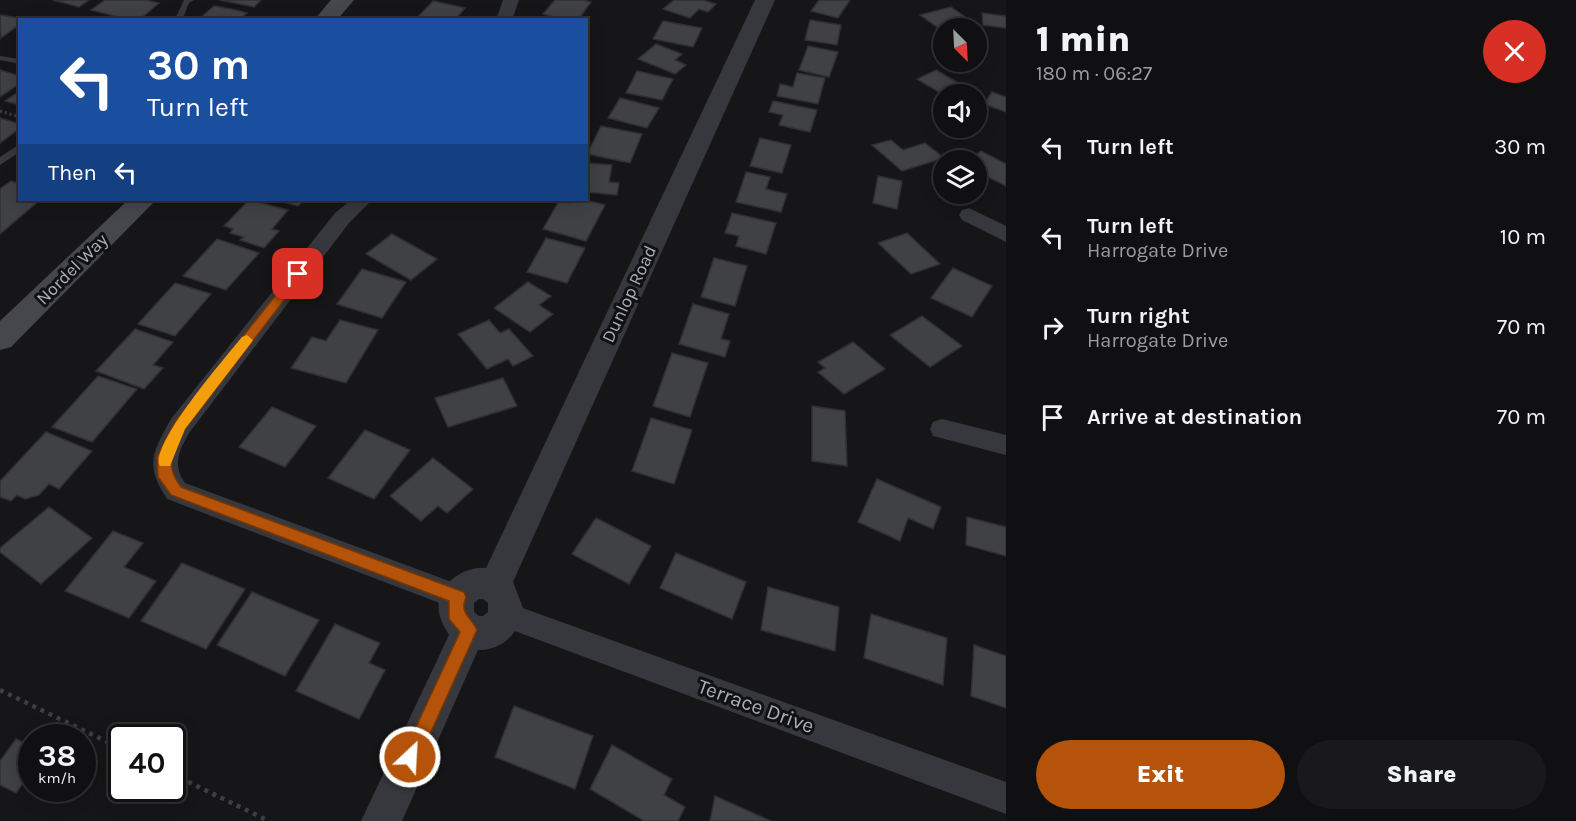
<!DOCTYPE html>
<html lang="en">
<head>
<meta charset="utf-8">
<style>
  body { margin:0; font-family:Karla,sans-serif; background:#19191b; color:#f1f3f6; height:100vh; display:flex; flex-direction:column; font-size:22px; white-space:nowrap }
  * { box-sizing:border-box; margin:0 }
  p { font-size:20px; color:#9c9d9f }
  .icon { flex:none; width:33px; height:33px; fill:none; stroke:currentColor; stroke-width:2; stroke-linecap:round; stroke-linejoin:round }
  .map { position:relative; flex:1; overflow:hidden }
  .details { display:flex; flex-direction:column; background:#101012; width:570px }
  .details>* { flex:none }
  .banner { position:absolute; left:18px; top:18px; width:570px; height:183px; border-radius:0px; box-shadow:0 3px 15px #0003,0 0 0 2px #303032; background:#1a4fa0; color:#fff; overflow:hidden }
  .needle { width:39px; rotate:156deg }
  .fabs { position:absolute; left:933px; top:18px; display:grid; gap:12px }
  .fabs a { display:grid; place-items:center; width:54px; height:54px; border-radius:50%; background:#101012; box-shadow:0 3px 15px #0003,0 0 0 2px #303032; font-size:30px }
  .speed { position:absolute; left:18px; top:724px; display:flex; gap:12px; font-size:30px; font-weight:700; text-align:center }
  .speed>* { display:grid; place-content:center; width:78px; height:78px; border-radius:50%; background:#101012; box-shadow:0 3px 15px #0003,0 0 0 2px #303032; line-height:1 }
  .speed small { font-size:15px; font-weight:400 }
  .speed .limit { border:3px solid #111; border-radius:9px; background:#fff; color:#111 }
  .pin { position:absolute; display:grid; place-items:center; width:51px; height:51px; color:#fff; margin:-26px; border-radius:12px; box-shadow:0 3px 9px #0006 }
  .me { position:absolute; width:66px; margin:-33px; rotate:25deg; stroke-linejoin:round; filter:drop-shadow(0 0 4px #0008) }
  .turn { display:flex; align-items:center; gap:21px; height:126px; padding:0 30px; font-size:27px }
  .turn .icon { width:78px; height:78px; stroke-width:2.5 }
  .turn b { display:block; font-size:42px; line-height:51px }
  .then { display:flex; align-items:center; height:57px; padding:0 30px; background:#0003; gap:12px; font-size:22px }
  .round { display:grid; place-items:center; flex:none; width:63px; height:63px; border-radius:32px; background:#19191b }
  .head { display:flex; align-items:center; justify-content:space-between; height:102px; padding:0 30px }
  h1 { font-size:36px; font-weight:800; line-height:45px }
  .button { display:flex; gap:12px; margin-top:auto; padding:12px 30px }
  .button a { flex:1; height:69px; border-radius:36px; background:#b45309; color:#fff; font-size:24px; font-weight:800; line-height:69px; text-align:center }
  .button a+a { background:#19191b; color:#f1f3f6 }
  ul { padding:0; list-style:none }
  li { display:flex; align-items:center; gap:18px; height:90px; padding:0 30px }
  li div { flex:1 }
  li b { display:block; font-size:22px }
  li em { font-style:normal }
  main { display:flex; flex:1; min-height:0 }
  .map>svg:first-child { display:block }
</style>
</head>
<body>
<main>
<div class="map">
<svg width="1006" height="821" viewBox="0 0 1006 821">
  <rect width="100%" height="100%" fill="#161618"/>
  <g fill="#404145" stroke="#303034" stroke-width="1.5">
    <path d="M53,0h36l-10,7z"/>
    <path d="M105,0h40l14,3 -20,17h-9l-39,-10z"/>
    <path d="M220,0h41l-7,7z"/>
    <path d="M555,0h28l8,2 -13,18h-11l-24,-6z"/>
    <path d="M674,0h29l13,4 -8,8 -9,-3 -9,9 -27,-9z"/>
    <path d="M819,0h31l-12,18 -27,-7z"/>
    <path d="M433,1l32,7 -10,12h-40z"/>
    <path d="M214,6l17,3 16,4 -8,7h-41z"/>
    <path d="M951,7l20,14 -31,8 -20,-14z"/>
    <path d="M982,13l24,3v12l-23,-3z"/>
    <path d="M0,15l25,4 -5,1v4l-19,14z"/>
    <path d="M810,20l31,5 -4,20 -32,-5z"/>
    <path d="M663,21l39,7 -9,19 -40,-8z"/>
    <path d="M656,44l26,10 -7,6 11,5 -11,9 -37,-15z"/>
    <path d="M808,46l30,6 -9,25 -30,-7z"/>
    <path d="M0,70l20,6v7l-20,14z"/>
    <path d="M936,70l31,18 -13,6 -10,1 -27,-16z"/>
    <path d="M637,71l36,8 -11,21 -36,-7z"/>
    <path d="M797,73l28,5 -7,26 -41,-8 3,-12 13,3z"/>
    <path d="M20,91v14l-15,-4z"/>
    <path d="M992,92l14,5v15l-22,-8z"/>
    <path d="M620,98l39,10 -12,20 -39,-10z"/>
    <path d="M773,101l44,9 -7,22 -31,-7 4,-10 -14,-3z"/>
    <path d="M0,118l20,6v4l-20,15z"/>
    <path d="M601,126l41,8 -12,29 -43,-9z"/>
    <path d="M760,138l31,7 -9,28 -32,-7z"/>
    <path d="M891,140l12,10 22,-7 19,15 -42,13 -30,-26z"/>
    <path d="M981,151l25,13v22l-30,-15v-11h-8z"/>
    <path d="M586,163l26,2 -3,17 10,1 -2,12 -31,-3z"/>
    <path d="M746,172l24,5 -4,12 21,5 -6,18 -45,-10z"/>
    <path d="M878,176l24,5 -5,28 -24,-6z"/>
    <path d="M11,181l9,3v16h20l-40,34v-45z"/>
    <path d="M249,200l39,10 -16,19 7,2 -15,17 -24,-8 4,-3 -14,-4 3,-4 -9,-3z"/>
    <path d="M276,200h28l-6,6z"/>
    <path d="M571,200h14l20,5 -19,36 -43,-12 16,-28 10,2z"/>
    <path d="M732,213l44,10 -10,31 -30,-8 3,-10 -14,-3z"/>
    <path d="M907,233l33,31 -29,10 -33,-31z"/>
    <path d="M392,234l45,25 -26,21 -45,-26z"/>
    <path d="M546,238l39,10 -18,35 -40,-11z"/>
    <path d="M217,239l42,14 -33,37 -43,-14z"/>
    <path d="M714,258l33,8 -12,40 -34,-9z"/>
    <path d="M953,268l39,18 -20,31 -41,-19z"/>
    <path d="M362,269l44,13 -24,36 -45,-14z"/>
    <path d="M528,282l23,14 -12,9 14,9 -23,18 -36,-24z"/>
    <path d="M175,283l36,11 -36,42 -37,-12z"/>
    <path d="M693,304l36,10 -8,25 9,2 -5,16 -46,-13z"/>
    <path d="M922,316l40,30 -32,21 -40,-32z"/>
    <path d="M340,320l38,10 -32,53 -55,-15 21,-31 14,4z"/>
    <path d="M489,320l11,13 9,-4 24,27 -20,10 -5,-7 -21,10 -29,-35z"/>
    <path d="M135,329l38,13 -20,23 10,3 -19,21 -48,-18z"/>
    <path d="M853,342l32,27 -41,25 -26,-22 7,-4 -7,-6z"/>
    <path d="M672,353l36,10 -18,54 -37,-11z"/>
    <path d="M98,376l39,13 -45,53 -40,-15z"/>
    <path d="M503,378l14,28 -69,21 -13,-29z"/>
    <path d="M812,406l33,5 2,55 -35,-5z"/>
    <path d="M272,407l44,19 -31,41 -46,-20z"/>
    <path d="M651,418l41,12 -18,54 -42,-13z"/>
    <path d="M365,430l45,20 -36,49 -46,-21z"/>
    <path d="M46,432l46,19 -33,38 -10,-5 -10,11 -14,4 -8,-4 -6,6 -11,-4v-16z"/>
    <path d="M433,458l40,31 -26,24 -9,-7 -17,15 -31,-25z"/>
    <path d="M877,479l64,28 -8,22 -25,-11 -8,23 -42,-19z"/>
    <path d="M49,507l43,31 -51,46 -41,-32v-4z"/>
    <path d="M967,517l39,10v29l-40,-11z"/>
    <path d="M596,518l55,28 -22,38 -57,-30z"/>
    <path d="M113,531l30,12 -19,24 32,14 -27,37 -64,-27z"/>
    <path d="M676,553l70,29 -14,37 -72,-31z"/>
    <path d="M182,563l63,26 -39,60 -65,-28z"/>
    <path d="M768,587l71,20 -4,44 -74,-21z"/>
    <path d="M252,592l67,28 -34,56 -68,-31z"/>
    <path d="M871,614l76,24 -4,47 -79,-27z"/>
    <path d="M335,624l45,19 -11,20 16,7 -26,49 -63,-28z"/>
    <path d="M974,645l32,11v52l-35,-12z"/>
    <path d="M514,706l79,30 -18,53 -80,-32z"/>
    <path d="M16,739l16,7v25l-16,22 -16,-8v-24z"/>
    <path d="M612,745l60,34 -8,16 21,12 -7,14h-34l-54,-32z"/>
    <path d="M715,796l56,25h-61z"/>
  </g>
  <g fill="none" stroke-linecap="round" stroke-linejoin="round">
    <path stroke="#3d3f44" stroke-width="3" stroke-dasharray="2 3" stroke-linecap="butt" d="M0,111l20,6"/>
    <g stroke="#3d3f44" stroke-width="4.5" stroke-dasharray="4 5" stroke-linecap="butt">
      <path d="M0,690l122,59"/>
      <path d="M172,774l97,47"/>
    </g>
    <g fill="#37383d" fill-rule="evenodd">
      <path d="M184,0h10l-5,3 -6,15 -12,2 6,-5z"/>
      <path d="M0,56l20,3v5l-20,-4z"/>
      <path d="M20,144v8l-20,13v-8z"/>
    </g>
    <g fill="#37383d" fill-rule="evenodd">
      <path d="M503,0h16l-7,20h-16z"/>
      <path d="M351,200h21l-23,23 -160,210c-10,18 -17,32 -4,50l283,105 4,9 -4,9 -10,4 -291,-111c-23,-35 -14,-47 4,-80l164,-206z"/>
      <path d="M969,208l37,18v16l-44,-22 -3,-5 3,-5z"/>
      <path d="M942,419l64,16v20l-73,-19 -3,-7 3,-7z"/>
      <path d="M506,602l500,180v32l-510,-190 -4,-9 4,-9z"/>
    </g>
    <path fill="#37383d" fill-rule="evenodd" d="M755,0h20l-262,582 10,26c-2,24 -20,42 -45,42l-76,171h-41l88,-186c-4,-7 -9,-15 -10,-23 -4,-26 23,-46 47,-44zM479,599h4l5,4v9l-5,4h-4l-5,-4v-9z"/>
    <g fill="#45474d" fill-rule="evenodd">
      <path d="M331,0h23l-17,20h-23z"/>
      <path d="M128,200h28l-145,147 -11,3v-29z"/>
    </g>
  </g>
  <path fill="#b45309" stroke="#753606" stroke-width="1.5" d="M298,270l4,2v5l-117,152c-11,23 -22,34 -4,58l283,105 2,5c-7,17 5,19 11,33l-60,133 -7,2 -6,-2 -2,-6 58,-125 -11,-13v-18l-278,-106 -13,-18 -1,-20 18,-35 119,-150z"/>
  <path fill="#f59e0b" d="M247,335l6,5 -2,3 -66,86 -15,37h-10c-11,-21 66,-109 82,-129z"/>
  <g text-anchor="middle" stroke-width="6" stroke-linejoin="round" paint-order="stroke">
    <g font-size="18" fill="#a8adb8" stroke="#111113">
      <text transform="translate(72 269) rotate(-45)" y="6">Nordel Way</text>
      <text transform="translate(629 294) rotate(-65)" y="6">Dunlop Road</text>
    </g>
    <g font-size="21" fill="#a8adb8" stroke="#111113">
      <text transform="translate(756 706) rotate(20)" y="7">Terrace Drive</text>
    </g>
  </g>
</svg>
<div class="fabs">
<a><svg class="needle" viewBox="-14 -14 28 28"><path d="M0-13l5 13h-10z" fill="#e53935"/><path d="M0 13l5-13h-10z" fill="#9c9d9f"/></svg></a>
<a><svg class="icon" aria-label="sound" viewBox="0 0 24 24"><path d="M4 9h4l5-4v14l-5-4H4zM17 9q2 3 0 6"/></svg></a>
<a><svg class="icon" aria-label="layers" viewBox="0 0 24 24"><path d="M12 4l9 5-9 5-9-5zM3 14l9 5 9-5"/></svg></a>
</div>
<div class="speed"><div>38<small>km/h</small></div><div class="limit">40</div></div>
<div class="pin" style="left:298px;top:274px;background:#d93025"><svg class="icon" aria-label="arrive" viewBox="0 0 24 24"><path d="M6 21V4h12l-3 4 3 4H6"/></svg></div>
<svg class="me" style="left:410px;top:757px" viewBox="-20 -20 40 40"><circle r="17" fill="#b45309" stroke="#fff" stroke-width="3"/><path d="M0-11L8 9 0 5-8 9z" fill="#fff"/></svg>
<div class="banner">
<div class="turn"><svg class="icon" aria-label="left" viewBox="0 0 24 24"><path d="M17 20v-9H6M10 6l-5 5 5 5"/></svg><div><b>30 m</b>Turn left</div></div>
<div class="then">Then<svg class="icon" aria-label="left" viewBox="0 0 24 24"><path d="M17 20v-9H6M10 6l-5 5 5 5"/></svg></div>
</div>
</div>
<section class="details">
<div class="head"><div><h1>1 min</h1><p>180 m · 06:27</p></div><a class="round" style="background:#d93025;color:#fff"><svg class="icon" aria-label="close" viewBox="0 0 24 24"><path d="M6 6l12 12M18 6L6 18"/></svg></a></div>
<ul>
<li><svg class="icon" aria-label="left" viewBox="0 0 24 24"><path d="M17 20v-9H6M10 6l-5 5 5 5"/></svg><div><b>Turn left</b></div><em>30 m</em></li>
<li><svg class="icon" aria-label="left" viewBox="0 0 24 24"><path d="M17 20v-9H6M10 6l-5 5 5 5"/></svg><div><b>Turn left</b><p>Harrogate Drive</p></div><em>10 m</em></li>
<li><svg class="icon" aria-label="right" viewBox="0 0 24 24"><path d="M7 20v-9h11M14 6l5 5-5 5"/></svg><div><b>Turn right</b><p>Harrogate Drive</p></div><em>70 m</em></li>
<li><svg class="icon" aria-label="arrive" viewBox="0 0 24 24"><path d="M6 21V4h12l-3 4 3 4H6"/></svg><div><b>Arrive at destination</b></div><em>70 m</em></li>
</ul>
<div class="button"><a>Exit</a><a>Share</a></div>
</section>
</main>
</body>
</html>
